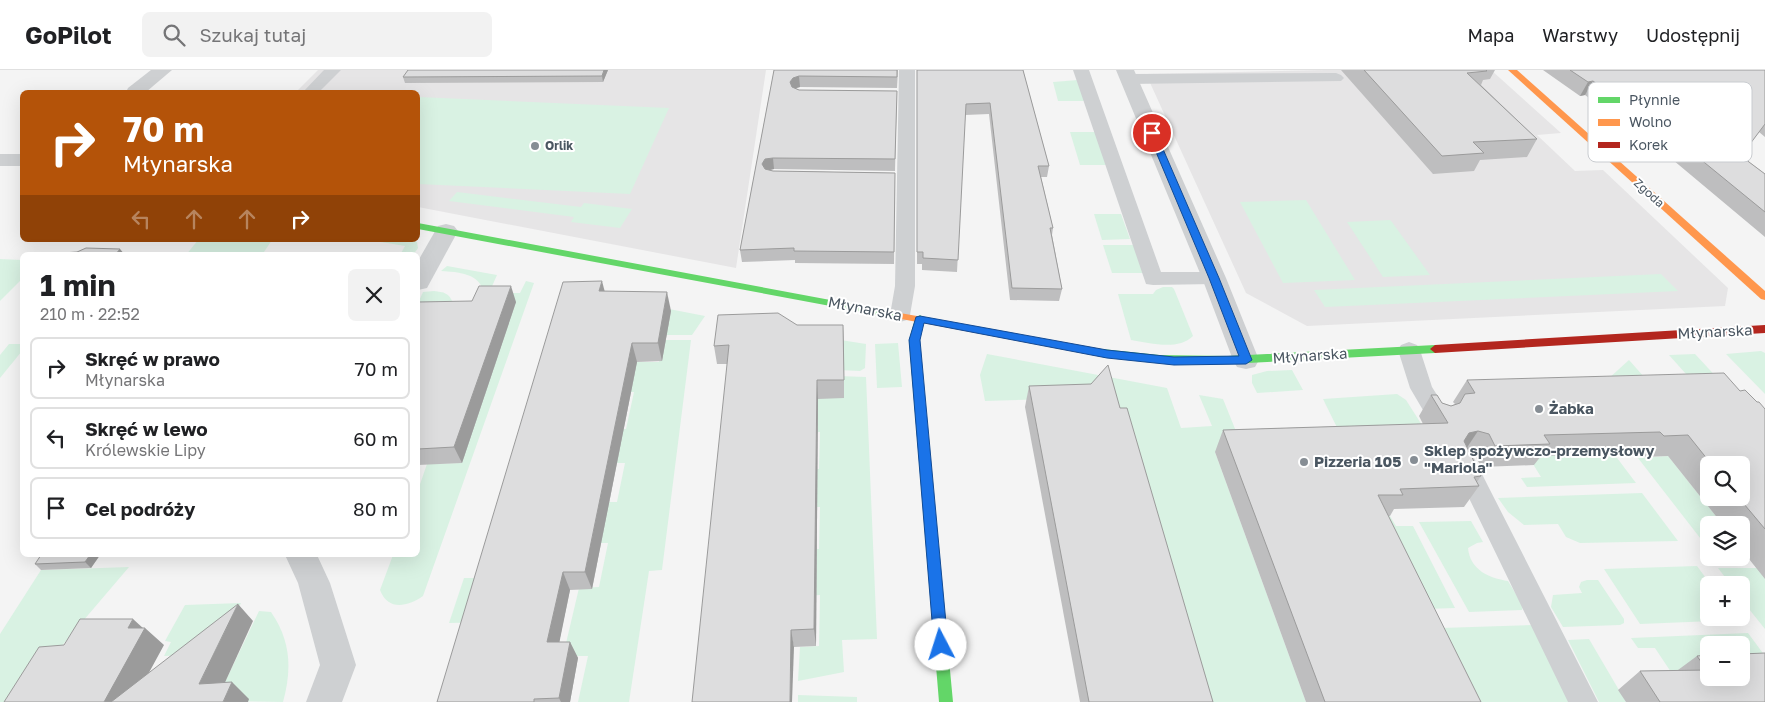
<!DOCTYPE html>
<html lang="pl">
<head>
<meta charset="utf-8">
<style>
  body { margin:0; font-family:"Golos Text",sans-serif; background:#f2f2f2; color:#202124; height:100vh; display:flex; flex-direction:column; font-size:19px; white-space:nowrap }
  * { box-sizing:border-box; margin:0 }
  p { font-size:16px; color:#757577 }
  .icon { flex:none; width:28px; height:28px; fill:none; stroke:currentColor; stroke-width:2; stroke-linecap:round; stroke-linejoin:round }
  .map { position:relative; flex:1; overflow:hidden }
  .details { position:absolute; left:20px; top:182px; width:400px; height:305px; display:flex; flex-direction:column; background:#fff; border-radius:8px; box-shadow:0 5px 20px #0002 }
  .details>* { flex:none }
  .hud { position:absolute; left:20px; top:20px; width:400px; height:152px; border-radius:8px; box-shadow:0 5px 20px #0002; background:#b45309; color:#fff; overflow:hidden }
  .fabs { position:absolute; left:1700px; top:386px; display:grid; gap:10px }
  .fabs a { display:grid; place-items:center; width:50px; height:50px; border-radius:8px; background:#fff; box-shadow:0 5px 20px #0002; font-size:25px }
  .pin { position:absolute; display:grid; place-items:center; width:42px; height:42px; color:#fff; margin:-21px; border:2px solid #fff; border-radius:50%; box-shadow:0 1px 5px #0007 }
  .me { position:absolute; width:55px; margin:-28px; rotate:355deg; stroke-linejoin:round; filter:drop-shadow(0 0 4px #0008) }
  .turn { display:flex; align-items:center; gap:18px; height:105px; padding:0 20px; font-size:22px }
  .turn .icon { width:65px; height:65px; stroke-width:2.5 }
  .turn b { display:block; font-size:35px; line-height:42px }
  .lanes { display:flex; align-items:center; height:48px; padding:0 20px; background:#0003; justify-content:center; gap:25px; direction:ltr }
  .lanes .off { opacity:.35 }
  .round { display:grid; place-items:center; flex:none; width:52px; height:52px; border-radius:8px; background:#f2f2f2 }
  .overview { display:flex; align-items:center; justify-content:space-between; height:85px; padding:0 20px }
  h1 { font-size:30px; font-weight:700; line-height:38px }
  ul { padding:0; list-style:none }
  li { display:flex; align-items:center; gap:15px; height:62px; margin:0 10px 8px; padding:0 10px; border:2px solid #e0e0e0; border-radius:8px }
  li div { flex:1 }
  li b { display:block; font-size:19px }
  li em { font-style:normal }
  header { display:flex; align-items:center; gap:30px; box-sizing:border-box; height:70px; padding:0 25px; background:#fff; border-bottom:1px solid #e0e0e0 }
  header strong { font-size:24px }
  nav { display:flex; gap:28px; margin-inline-start:auto; font-size:18px }
  .search { width:350px; height:45px; background:#f2f2f2; display:flex; align-items:center; gap:12px; box-sizing:border-box; padding:0 18px; border-radius:8px; color:#757577; font-size:19px }
  .map>svg:first-child { display:block }
</style>
</head>
<body>
<header>
<strong>GoPilot</strong>
<div class="search"><svg class="icon" aria-label="search" viewBox="0 0 24 24"><circle cx="10" cy="10" r="6"/><path d="M15 15l6 6"/></svg>Szukaj tutaj</div>
<nav><a>Mapa</a><a>Warstwy</a><a>Udostępnij</a></nav>
</header>
<div class="map">
<svg width="1765" height="632" viewBox="0 0 1765 632">
  <rect width="100%" height="100%" fill="#f4f4f4"/>
  <g fill="#e6e5e6">
    <path d="M318,0h448l-30,198 -318,-61v-115h-122z"/>
    <path d="M1325,0h166l70,63 -24,2 38,36 28,-1 125,118 -3,18 -418,20 -61,-33 -100,-219z"/>
  </g>
  <g fill="#d9f2e3">
    <path d="M1078,10l6,21h-26l-5,-19z"/>
    <path d="M418,27l251,11 -39,86 -212,-10z"/>
    <path d="M1070,62h25l11,33h-26z"/>
    <path d="M457,122l124,15 3,-4 48,6 -12,19 -49,-6 3,-5 -125,-16z"/>
    <path d="M1306,130l49,80 -72,3 -43,-81z"/>
    <path d="M1094,144h27l9,25 -28,1z"/>
    <path d="M1390,150l2,2 38,53 -47,2 -36,-55z"/>
    <path d="M198,170h74l-10,15h-76z"/>
    <path d="M369,170h44l4,2 1,6 -5,7h-13l5,-9z"/>
    <path d="M1103,175h31l9,28h-31z"/>
    <path d="M0,189l22,1v19l-22,22z"/>
    <path d="M447,196l50,9 -8,18h31l6,-12 8,2 -111,313c-16,11 -35,15 -43,-6l13,-35h25v-65l9,-26 35,-1 22,-170c-4,-20 -26,-21 -43,-22z"/>
    <path d="M1661,204l17,17 -353,16 -11,-17z"/>
    <path d="M1163,217h9l2,2 19,47c-15,15 -43,7 -62,4l-13,-46h35l3,-4z"/>
    <path d="M434,221c10,1 15,2 19,12h-35l5,-11z"/>
    <path d="M669,239l36,7 -13,19h-28z"/>
    <path d="M796,263l70,11 -1,24 -5,3 -22,-1z"/>
    <path d="M663,270h28l-29,230 -13,1 -20,131h-51l10,-46h-25l16,-68 20,-1 9,-44h-21l10,-41h20l8,-39h-23l8,-34h16l8,-37h-15l7,-30h33z"/>
    <path d="M898,273l4,44 -25,1 -2,-44z"/>
    <path d="M9,274h13v7l-22,27v-23z"/>
    <path d="M1761,281l4,2v41l-39,-40z"/>
    <path d="M987,284l180,34 14,40 31,-2 -13,-31 24,4 21,52 -29,1 91,250h-108l-119,-304 -94,3 -5,-26z"/>
    <path d="M1695,284l52,56 -27,2 -51,-57z"/>
    <path d="M1629,290l31,35 -53,-15z"/>
    <path d="M1292,300l11,20 -46,3 -5,-10v-8l15,-4z"/>
    <path d="M838,306l28,1 11,262 -35,1 2,32 -46,9 2,-34 19,-1 1,-51 -18,1 1,-47h16l1,-42h-17l2,-38h14l1,-37h-15l1,-33z"/>
    <path d="M1397,324l9,6 28,44 -80,18 -31,-63z"/>
    <path d="M1608,376l28,37 -109,4 -6,-9 20,-1 -13,-21 73,-2z"/>
    <path d="M1668,386l55,69h-14v18h-5l-66,-85z"/>
    <path d="M1642,423l36,48 -98,2 -14,-6 -8,-13 -34,1 -16,-13 -10,-14z"/>
    <path d="M1365,446h25l6,10h17l42,82 -58,2z"/>
    <path d="M1471,451l12,21 -6,1 -9,5c2,22 21,30 40,33l15,25 -1,4 -53,2 -50,-90z"/>
    <path d="M1697,496l14,19h-2v33h27l2,2 -98,4 -36,-55z"/>
    <path d="M129,497l-81,95 -9,40h-39v-68l41,-64z"/>
    <path d="M1718,498h39l8,9v52l-24,-30v-14h-10z"/>
    <path d="M464,508h26l5,44 -46,1z"/>
    <path d="M1587,510h11l26,39v4l-4,2 -57,2 -12,-20 2,-12 29,-2 -3,-6 2,-5z"/>
    <path d="M241,533l-26,51 -51,2 7,-14 -6,-1 20,-36z"/>
    <path d="M259,541l12,1c20,29 21,57 12,90l-67,-1z"/>
    <path d="M1533,555l36,77h-123l-5,-74z"/>
    <path d="M1748,563l17,23 -24,16v-27h-32v28l-36,2 -18,-27h-17l-7,-10z"/>
    <path d="M1589,569l37,63h-27l-31,-62z"/>
    <path d="M798,625l59,2v5h-59z"/>
  </g>
  <g fill="none" stroke-linecap="round" stroke-linejoin="round">
    <g fill="#ced0d2" fill-rule="evenodd">
      <path d="M324,0h17l-22,22h-16z"/>
      <path d="M899,0h16v216l-5,29 -3,5 -7,2 -7,-2 -3,-5 5,-29z"/>
      <path d="M1073,0h16l72,202h53l7,1 3,5 -3,5 -7,1 -61,1 -7,-1z"/>
      <path d="M1336,3l5,2 3,3 -3,3 -212,3 -5,-2 -3,-3 3,-3 5,-2z"/>
      <path d="M1409,272l8,3 3,5 12,37 18,29 -4,6 -8,3 -8,-3 -20,-34 -12,-38 3,-5z"/>
      <path d="M1464,384l9,2 15,30 110,216h-30l-116,-239 3,-7z"/>
    </g>
    <g fill="#ced0d2" fill-rule="evenodd">
      <path d="M151,0h21l-26,22h-20l2,-4z"/>
      <path d="M1116,0h18l92,208 33,82 -4,7 -9,2 -9,-2 -4,-7 -31,-82z"/>
      <rect x="0" y="84" width="22" height="12"/>
      <path d="M446,154l8,2 4,5 -31,57 -9,2v-29l20,-35z"/>
      <path d="M285,485h32l13,28 26,82 -14,37h-36l14,-37 -22,-82z"/>
    </g>
    <g fill="#63d668" fill-rule="evenodd">
      <path d="M418,153l482,90 5,3 -5,3 -482,-90z"/>
      <path d="M920,245l5,4 -6,21 34,362h-14l-30,-362 6,-21z"/>
      <path d="M1435,275l5,4 -5,4 -207,11 -69,-1 -57,-6 -5,-4 5,-4 57,6 69,1z"/>
    </g>
    <g fill="#ff974d" fill-rule="evenodd">
      <path d="M1508,0h9l248,221v9l-4,-1z"/>
      <path d="M900,243l202,36 5,4 -5,4 -206,-39 -1,-2 1,-2z"/>
    </g>
    <path fill="#b3261e" fill-rule="evenodd" d="M1765,255v8l-330,20 -5,-4 5,-4z"/>
  </g>
  <g fill="#bebebf" fill-rule="evenodd">
    <path d="M408,0h200l-5,12 -198,1 -2,-6z"/>
    <path d="M774,0h124l-1,18 -97,-1 -4,1 3,2 98,1 -2,80 -121,-2 -5,1 4,1 122,2 -1,91 -99,-1v-3l-53,2 -2,-12z"/>
    <path d="M917,0h106l26,96 -2,11h-6l12,51 -1,7 10,54 -3,12 -49,-1 -21,-186 -24,1 -8,157 -35,-2v-6h-5z"/>
    <path d="M1341,0h154l-5,9 -7,1 -2,5 56,54 -10,18 -47,3 -6,11 -41,3z"/>
    <path d="M1543,0h222v67l-6,-5 -18,24 24,18v63l-92,-77 -88,-65 -5,1z"/>
    <path d="M604,221l67,20 -9,50 -25,1 -45,227 -22,1 -11,52h11l8,16 -8,44h-133z"/>
    <path d="M418,232h98l-54,161 -44,2z"/>
    <path d="M797,255l47,19v54l-26,1 -2,247 -22,1 -67,-283h-10l-3,-18z"/>
    <path d="M1467,310l273,11 25,18v170l-24,-30v-24h-18l-55,-69 -23,1 -3,-4 -101,3 -7,9 -53,2 -6,-12 -4,-1 10,22 -4,6 2,4 -15,21 -70,2 -4,7h-2l93,186h-175l-91,-250 8,-22 200,-6 -4,-8 12,-21 11,8 9,3 4,-2 -2,-2zM1709,395h32v33h-32z"/>
    <path d="M1029,316l91,22 93,294h-133l-55,-295z"/>
    <path d="M100,485l-9,13 -50,2 -6,-6z"/>
    <path d="M1697,586l68,46h-139l-8,-12 22,-19 38,-1z"/>
  </g>
  <g fill="#9b9b9b">
    <path d="M604,0h4l-5,12 -1,-6z"/>
    <path d="M799,6l1,11 -7,2 -3,4v-11l3,-4z"/>
    <path d="M1593,11l-8,14 -5,1 8,-14z"/>
    <path d="M773,88l1,11 -8,2 -4,-7 3,-5z"/>
    <path d="M120,179l5,6h-10z"/>
    <path d="M602,211l5,19 -8,-9z"/>
    <path d="M511,216l5,16 -54,161 -8,-16z"/>
    <path d="M667,222l4,19 -9,50 -4,-18z"/>
    <path d="M843,255l1,19v54v-18z"/>
    <path d="M632,273l5,19 -45,227 -7,-17z"/>
    <path d="M817,310l1,19 -2,247 -2,-17z"/>
    <path d="M1478,361l-14,21 -9,2 14,-21z"/>
    <path d="M90,485h10l-9,13 -6,-6z"/>
    <path d="M563,502l7,18 -14,69 -9,-17z"/>
    <path d="M238,534l15,17 -36,79 -18,-16z"/>
    <path d="M133,549l11,10 1,-1 19,17 -31,57h-29l24,-74z"/>
    <path d="M791,560l3,17 -2,55h-2z"/>
    <path d="M570,572l8,16 -8,44h-9l-2,-4z"/>
    <path d="M232,612l17,17 -1,3h-25z"/>
  </g>
  <g fill="#ddddde" stroke="#9b9b9b">
    <path d="M408,0h196l-2,6 -199,1z"/>
    <path d="M774,0h123v7l-98,-1 -6,2 -3,4 2,5 7,3 98,1 -2,68 -122,-1 -8,1 -3,5 3,5 8,2 122,2 -1,79 -100,-1v-3l-54,2z"/>
    <path d="M917,0h106l26,96h-11l15,62h-3l12,61 -50,-1 -22,-185 -24,1 -8,156 -35,-2v-6h-6z"/>
    <path d="M1364,0h122l1,1 -20,2 70,66 -64,3 11,11 -42,3z"/>
    <path d="M1570,0h195v54l-24,32 24,18v38l-82,-67 -90,-64 -5,1z"/>
    <path d="M86,178l34,1 -5,6h-55l2,-2 15,-1z"/>
    <path d="M602,211l-3,10 68,1 -9,51h-26l-47,229h-22l-16,70h23l-11,56 -25,1v3h-97l126,-420z"/>
    <path d="M479,216h32l-57,161 -36,2v-147l54,-1z"/>
    <path d="M778,243l19,12h46l1,55h-27l-3,249 -23,1 -1,72h-98l37,-357 -15,1 4,-31z"/>
    <path d="M1108,295l12,43h7l86,294h-124l-60,-316 62,-2z"/>
    <path d="M1724,303l16,18 5,-1 12,12h2l6,7v120l-26,-31h2v-33h-29l-24,-30 -24,1 -4,-4 -116,3 6,9 -55,2 -6,-12 -11,-3 -9,2 -5,8 17,35 -7,1 5,9 -79,3 3,6h-25l103,207h-156l-102,-272 225,-7 -17,-28h6l5,8 9,3 9,-3 5,-9 10,-1 -8,-13z"/>
    <path d="M41,485h49l-5,7 -50,2z"/>
    <path d="M238,534l-39,80 33,-2 -9,20h-112z"/>
    <path d="M80,549h53l-5,9h17l-41,74h-100l35,-55 25,-2z"/>
    <path d="M1765,583v49h-105l-20,-31 67,-1 -10,-14 12,-1v23h32v-24z"/>
  </g>
  <path fill="#1a73e8" stroke="#114b97" d="M1152,61l4,2 63,145 33,82 -6,4 -72,1 -67,-7 -183,-35 -4,17 28,305 -2,4 -5,2 -5,-2 -2,-4 -25,-305 7,-23 4,-1 187,34 67,7 65,-1 -30,-78 -61,-145z"/>
  <g fill="#868d94" stroke="#fff" stroke-width="2">
    <circle cx="535" cy="76" r="5"/>
    <circle cx="1539" cy="339" r="5"/>
    <circle cx="1414" cy="390" r="5"/>
    <circle cx="1304" cy="392" r="5"/>
  </g>
  <g text-anchor="middle" stroke-width="4" stroke-linejoin="round" paint-order="stroke">
    <g font-size="12" font-weight="bold" fill="#4a5661" stroke="#fff" text-anchor="start">
      <text x="545" y="80">Orlik</text>
    </g>
    <g font-size="12" fill="#4a5661" stroke="#fff">
      <text transform="translate(1649 123) rotate(42)" y="4">Zgoda</text>
    </g>
    <g font-size="15" fill="#4a5661" stroke="#fff">
      <text transform="translate(865 239) rotate(11)" y="5">Młynarska</text>
      <text transform="translate(1715 262) rotate(-3)" y="5">Młynarska</text>
      <text transform="translate(1310 286) rotate(-4)" y="5">Młynarska</text>
    </g>
    <g font-size="15" font-weight="bold" fill="#4a5661" stroke="#fff" text-anchor="start">
      <text x="1549" y="344">Żabka</text>
      <text x="1424" y="386">Sklep spożywczo-przemysłowy<tspan x="1424" dy="17">"Mariola"</tspan></text>
      <text x="1314" y="397">Pizzeria 105</text>
    </g>
  </g>
  <rect x="1588" y="12" width="164" height="80" rx="8" fill="#fff" stroke="#c9ccd0" stroke-width="1"/>
  <rect x="1598" y="27" width="22" height="6" fill="#63d668"/>
  <rect x="1598" y="49" width="22" height="7" fill="#ff974d"/>
  <rect x="1598" y="72" width="22" height="6" fill="#b3261e"/>
  <g font-size="14" fill="#4a5661">
    <text x="1629" y="35">Płynnie</text>
    <text x="1629" y="57">Wolno</text>
    <text x="1629" y="80">Korek</text>
  </g>
</svg>
<div class="fabs">
<a><svg class="icon" aria-label="search" viewBox="0 0 24 24"><circle cx="10" cy="10" r="6"/><path d="M15 15l6 6"/></svg></a>
<a><svg class="icon" aria-label="layers" viewBox="0 0 24 24"><path d="M12 4l9 5-9 5-9-5zM3 14l9 5 9-5"/></svg></a>
<a>+</a>
<a>−</a>
</div>
<div class="pin" style="left:1152px;top:63px;background:#d93025"><svg class="icon" aria-label="arrive" viewBox="0 0 24 24"><path d="M6 21V4h12l-3 4 3 4H6"/></svg></div>
<svg class="me" style="left:941px;top:575px" viewBox="-20 -20 40 40"><circle r="19" fill="#fff"/><path d="M0-13L10 11 0 6-10 11z" fill="#1a73e8"/></svg>
<div class="hud">
<div class="turn"><svg class="icon" aria-label="right" viewBox="0 0 24 24"><path d="M7 20v-9h11M14 6l5 5-5 5"/></svg><div><b>70 m</b>Młynarska</div></div>
<div class="lanes"><svg class="icon off" aria-label="left" viewBox="0 0 24 24"><path d="M17 20v-9H6M10 6l-5 5 5 5"/></svg><svg class="icon off" aria-label="ahead" viewBox="0 0 24 24"><path d="M12 20V5M6 11l6-6 6 6"/></svg><svg class="icon off" aria-label="ahead" viewBox="0 0 24 24"><path d="M12 20V5M6 11l6-6 6 6"/></svg><svg class="icon" aria-label="right" viewBox="0 0 24 24"><path d="M7 20v-9h11M14 6l5 5-5 5"/></svg></div>
</div>
<section class="details">
<div class="overview"><div><h1>1 min</h1><p>210 m · 22:52</p></div><a class="round"><svg class="icon" aria-label="close" viewBox="0 0 24 24"><path d="M6 6l12 12M18 6L6 18"/></svg></a></div>
<ul>
<li><svg class="icon" aria-label="right" viewBox="0 0 24 24"><path d="M7 20v-9h11M14 6l5 5-5 5"/></svg><div><b>Skręć w prawo</b><p>Młynarska</p></div><em>70 m</em></li>
<li><svg class="icon" aria-label="left" viewBox="0 0 24 24"><path d="M17 20v-9H6M10 6l-5 5 5 5"/></svg><div><b>Skręć w lewo</b><p>Królewskie Lipy</p></div><em>60 m</em></li>
<li><svg class="icon" aria-label="arrive" viewBox="0 0 24 24"><path d="M6 21V4h12l-3 4 3 4H6"/></svg><div><b>Cel podróży</b></div><em>80 m</em></li>
</ul>
</section>
</div>
</body>
</html>
